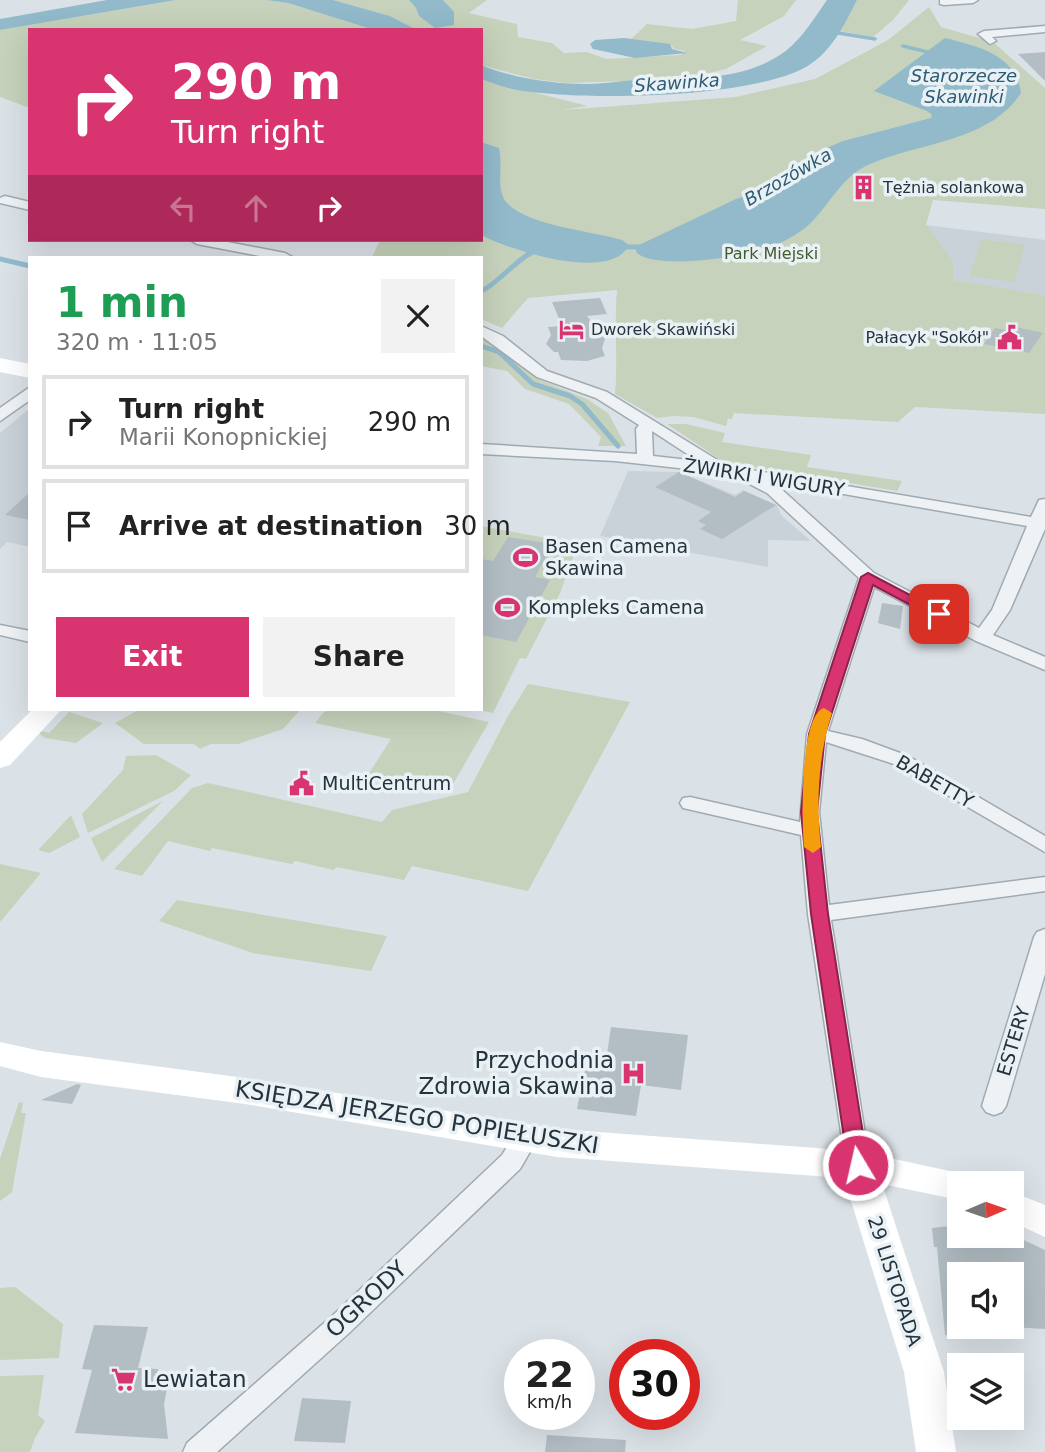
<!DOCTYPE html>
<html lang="en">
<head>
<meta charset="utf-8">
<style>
  body { margin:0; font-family:"DejaVu Sans",sans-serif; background:#f2f2f2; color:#222; height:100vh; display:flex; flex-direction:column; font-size:26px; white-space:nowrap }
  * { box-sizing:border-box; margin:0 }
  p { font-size:23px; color:#767676 }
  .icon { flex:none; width:38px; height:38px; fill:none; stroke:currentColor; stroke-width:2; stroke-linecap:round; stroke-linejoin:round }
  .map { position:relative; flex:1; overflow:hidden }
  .side { position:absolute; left:28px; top:256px; width:455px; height:455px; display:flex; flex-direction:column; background:#fff; border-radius:0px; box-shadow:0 7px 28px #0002 }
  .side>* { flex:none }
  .banner { position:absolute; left:28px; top:28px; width:455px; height:214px; border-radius:0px; box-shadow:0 7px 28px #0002; background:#d83470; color:#fff; overflow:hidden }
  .needle { width:46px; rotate:88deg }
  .buttons { position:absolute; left:947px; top:1171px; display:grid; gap:14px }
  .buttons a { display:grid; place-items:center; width:77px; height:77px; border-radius:0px; background:#fff; box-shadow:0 7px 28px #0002; font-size:35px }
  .speed { position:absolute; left:504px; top:1339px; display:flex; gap:14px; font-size:35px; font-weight:700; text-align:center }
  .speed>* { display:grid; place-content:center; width:91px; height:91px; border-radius:50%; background:#fff; box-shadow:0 7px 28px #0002; line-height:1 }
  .speed small { font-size:18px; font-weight:400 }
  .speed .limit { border:10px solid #d22; background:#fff; color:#111 }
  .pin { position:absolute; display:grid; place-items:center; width:60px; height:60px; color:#fff; margin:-30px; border-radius:14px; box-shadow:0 4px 10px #0006 }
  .me { position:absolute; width:77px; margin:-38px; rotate:351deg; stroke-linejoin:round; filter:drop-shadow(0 0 5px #0008) }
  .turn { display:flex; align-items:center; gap:24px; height:147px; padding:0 28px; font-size:32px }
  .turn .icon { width:91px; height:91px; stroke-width:2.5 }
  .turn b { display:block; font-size:49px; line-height:60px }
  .lanes { display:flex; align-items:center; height:66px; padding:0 28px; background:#0003; justify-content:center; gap:35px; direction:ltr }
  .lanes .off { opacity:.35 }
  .round { display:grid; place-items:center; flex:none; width:74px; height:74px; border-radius:0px; background:#f2f2f2 }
  .summary { display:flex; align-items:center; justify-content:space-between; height:119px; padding:0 28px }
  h1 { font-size:42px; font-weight:700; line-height:52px; color:#1e9e55 }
  .button { display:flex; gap:14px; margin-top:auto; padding:14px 28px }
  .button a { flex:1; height:80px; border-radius:0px; background:#d83470; color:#fff; font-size:28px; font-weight:700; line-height:80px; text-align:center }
  .button a+a { background:#f2f2f2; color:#222 }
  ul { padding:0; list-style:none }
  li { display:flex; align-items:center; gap:21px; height:94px; margin:0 14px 10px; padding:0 14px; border:4px solid #e0e0e0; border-radius:0px }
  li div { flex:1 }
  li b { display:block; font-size:26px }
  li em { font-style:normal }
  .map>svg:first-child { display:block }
</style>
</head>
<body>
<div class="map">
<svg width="1045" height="1452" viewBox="0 0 1045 1452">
  <rect width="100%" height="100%" fill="#dbe2e7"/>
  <g fill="#c9d2d9">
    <path d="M926,225l119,15v55l-93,-15z"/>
    <path d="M30,408v139l-23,-5 -7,7v-116z"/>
    <path d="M628,471l51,1 56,23 8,-5 34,15 4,10 30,26 -43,-1v27l-168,-31z"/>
  </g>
  <g fill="#c6d2bb">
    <path d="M176,0h90l22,3 86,27h-344v78l-30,-11v-67z"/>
    <path d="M333,0h76l7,8 37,4 -10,-12h44l-18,13 48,11 1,13 34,6 12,10 23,-1 19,7 75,-4 4,-4 -11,-2 -2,-3 -42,-6 17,-16 45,5 44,-8 2,-21h58l-12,16 -44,24 27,6 -41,23 -42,10 -118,4 -32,-4 -53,-14v-35h-64l-27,-14z"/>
    <path d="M857,0h52l-16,20 -20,17 -33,-6z"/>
    <path d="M929,7l12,20 52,15 52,46v121l-112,-9 -7,25 27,36v19l92,15v119l-130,-7 -17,15 -164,-9 -2,6h-4l-2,7 -32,-9 -20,-1 -17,2 -42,-24c3,-35 -1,-69 2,-104l-89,8 -26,30 -21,-9v-62h-109l8,-17h101v-161l107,27 -26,4 174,-13 79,-18 73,-39z"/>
    <path d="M981,239l44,6 -11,37 -44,-6z"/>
    <path d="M481,336l31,19 28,25 47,19 21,14 18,33h-28l3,-9 -32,-33 -44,-15 -18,-18 -26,-5z"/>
    <path d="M686,424l39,9 -3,9 89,13 -4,12 95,14 -5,10 -173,-29 -57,-38z"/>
    <path d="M481,526l93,17 -1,3 3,3 -16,44 -34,66 -6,-1 -27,55 -19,-4h7z"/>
    <path d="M528,684l102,18 -102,189 -116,-25 -8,14 -68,-13 -2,3 -39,-9 -3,3 -80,-16 -2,3 -42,-10 -26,35 -28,-7 78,-81 16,-5 174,39 10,-12 76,-18 40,-76z"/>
    <path d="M140,709h161l-18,20 -45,15h-27l-11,5 -6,-5h-50l-29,-21z"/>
    <path d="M333,709h97l59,13 -40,69 -81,-16 23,-36 -76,-16 9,-11z"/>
    <path d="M69,712l34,11 -27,20 -31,-5 -5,-4v-3l9,2z"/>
    <path d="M156,755l35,20 -17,16 -86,42 -6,-19 41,-44 3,-14z"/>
    <path d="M163,801l-61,61 -11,-24z"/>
    <path d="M71,815l9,22 -31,16 -11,-3z"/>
    <path d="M0,864l41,9 -41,49z"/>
    <path d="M177,900l210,36 -16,35 -118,-18 -94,-32z"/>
    <path d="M19,1102l4,1 -2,10h5l-14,79 -12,9v-42z"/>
    <path d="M15,1287l48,37 -4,34 -59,2v-72z"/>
    <path d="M44,1375l-6,40 7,6 -10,17 -5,14h-30v-76z"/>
  </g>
  <g fill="#92bacb">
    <path d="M107,0h69l-176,30v-11z"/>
    <path d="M266,0h67l57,16 27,14h-43l-86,-27z"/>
    <path d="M409,0h34l11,12v13l-19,3 -16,-12 -3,-8z"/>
    <path d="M827,0h30c-13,25 -25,52 -51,67 -58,32 -223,34 -289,23 -12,-2 -24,-7 -36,-11v-14c31,13 73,19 106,19 16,0 32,-3 49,-4 48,-1 110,2 151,-30 16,-13 28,-33 40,-50z"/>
    <path d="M624,38l46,6 2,5 15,4 -52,5 -42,-9 -3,-5 5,-4z"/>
    <path d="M945,38c31,8 71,16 76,55 -33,51 -106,49 -157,74 -25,13 -38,44 -59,61 -14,11 -31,19 -48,23 -23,7 -104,19 -121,1l1,-6 99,-47 27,-9 52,-37 28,-12 88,-23 1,-3 -5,-4 -53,-20z"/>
    <path d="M481,142l18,6c4,16 -2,34 4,49 13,28 90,34 119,43l7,5c-18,38 -120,5 -148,-10z"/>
  </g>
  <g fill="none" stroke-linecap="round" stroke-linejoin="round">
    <g stroke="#92bacb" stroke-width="3.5">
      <path d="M832,32l43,7"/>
      <path d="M903,46l29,7"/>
    </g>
    <g stroke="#92bacb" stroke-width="5">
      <path d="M620,247h24"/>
      <path d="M0,259l30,7"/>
      <path d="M481,291c13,-4 39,-35 52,-39"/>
      <path d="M481,346l18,6 34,32 37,12 12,8 36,42"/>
    </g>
  </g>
  <g fill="#b2bdc4">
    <path d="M1045,52v29l-27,-27z"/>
    <path d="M600,298l7,16 -20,2 18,23 -3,9 3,8 -18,5 -26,-1 -3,-8h-4l-8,-8 5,-9 -3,-8 14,-1 -10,-24z"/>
    <path d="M1012,326l31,7 -14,20 -45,-9 11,-16 14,3z"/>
    <path d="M679,472l56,25 9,-6 32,14 -54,34 -22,-10 6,-4 -8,-4 13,-9 -56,-25z"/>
    <path d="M30,492v28l-25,-5z"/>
    <path d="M508,537l45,7 -18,33 15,3 -34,62 -35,-7v-76l12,2z"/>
    <path d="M882,603l21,3 -3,23 -22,-6z"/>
    <path d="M611,1027l77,8 -7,55 -40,-5 -5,31 -59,-7 10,-50 19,2z"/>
    <path d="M77,1084l4,1 -9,19 -31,-4z"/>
    <path d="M959,1225v11h56l30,14v79l-33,-2v-53h-53v62l-14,-1 -8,-88h-3l-2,-19z"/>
    <path d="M94,1325l54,2 -10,41 20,1 -4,20h13l-3,15 4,35 -93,-6 17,-63 -10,-1z"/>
    <path d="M302,1398l49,3 -6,42 -51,-2z"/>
    <path d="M547,1435l79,5 -1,12h-80z"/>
  </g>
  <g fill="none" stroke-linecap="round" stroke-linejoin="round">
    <defs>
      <g id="street">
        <path d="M940,0h38l-5,3 -29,2 -4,-1z"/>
        <path d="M1045,26v6l-53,5 4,4 -6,3 -12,-10 6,-3z"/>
        <path d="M5,196l25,6v8l-30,-7v-5z"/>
        <path d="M190,240h27l68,13 7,4h-27l-68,-13z"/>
        <path d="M481,326l22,10 44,35 60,21 120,74 304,51 8,-17 6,-1v30l-35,81 -17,25 52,22v13l-69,-29 -102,-54 -46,144 34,8 46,17 137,80v16l-151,-88 -68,-22 -7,70 10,93 216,-28v14l-214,29 39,245 -3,7 -9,3 -9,-3 -3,-7 -38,-251 -7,-79 -118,-27 -3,-5 3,-5 7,-1 110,25 7,-88 52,-156 -92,-85 -29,-15 -23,-6 -100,-11 -134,-7v-10l156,10 -1,-25 3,-4 -43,-27 -59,-21 -56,-41zM652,431l46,30 -45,-5zM769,481l258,45 -35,84 -13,18 -105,-55 -95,-86z"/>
        <path d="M30,387v13l-30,21v-13z"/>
        <path d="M0,625l30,6v11l-30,-7z"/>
        <path d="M1045,929v45l-39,132 -4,6 -8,3 -8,-3 -4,-6 52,-169 3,-5z"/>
        <path d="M526,1129l9,2 3,7 -18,31 -171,164 -132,119h-34l4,-9 144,-126 171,-162 15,-24z"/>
      </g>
    </defs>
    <use href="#street" stroke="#a0aab1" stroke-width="3"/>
    <use href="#street" fill="#eef2f5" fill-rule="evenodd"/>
    <g fill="#fff" fill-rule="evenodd">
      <path d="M0,358l30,6v14l-30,-6z"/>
      <path d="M33,709h29l-52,56 -10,3v-26z"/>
      <path d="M0,1042l41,9 204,27 312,51 301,22 114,25 3,7h-16v17l-77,-16 62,188 12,80h-40l-12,-80 -60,-194 -287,-21 -312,-53 -204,-27 -41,-11z"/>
      <path d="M1012,1192l33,13v32l-33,-15z"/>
    </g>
  </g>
  <path fill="#d83470" stroke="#8c2249" stroke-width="2" d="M868,573l78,41 -7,5 -6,-2 -60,-32 -48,149 -8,78 11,102 40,251 -3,6 -7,2 -7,-2 -3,-6 -37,-251 -10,-102 8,-78 52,-157z"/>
  <path fill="#f59e0b" d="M824,708l8,5c-14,43 -16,90 -11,134l-8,6 -9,-6c-2,-22 -5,-132 20,-139z"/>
  <defs>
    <symbol id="building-bare" viewBox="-9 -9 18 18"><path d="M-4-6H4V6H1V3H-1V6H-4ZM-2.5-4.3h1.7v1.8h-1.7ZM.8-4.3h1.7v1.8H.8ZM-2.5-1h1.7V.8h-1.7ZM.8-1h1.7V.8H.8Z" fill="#d83470" stroke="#eaf1f5" stroke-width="2.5" paint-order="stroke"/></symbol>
    <symbol id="hotel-bare" viewBox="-9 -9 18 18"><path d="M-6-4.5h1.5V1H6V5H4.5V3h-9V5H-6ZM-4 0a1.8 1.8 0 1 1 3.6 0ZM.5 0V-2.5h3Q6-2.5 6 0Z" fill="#d83470" stroke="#eaf1f5" stroke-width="2.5" paint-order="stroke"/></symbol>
    <symbol id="civic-bare" viewBox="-9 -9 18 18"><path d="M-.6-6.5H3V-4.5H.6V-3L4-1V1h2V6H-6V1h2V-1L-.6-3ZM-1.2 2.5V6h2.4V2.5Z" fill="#d83470" stroke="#eaf1f5" stroke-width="2.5" paint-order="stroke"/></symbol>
    <symbol id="stadium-bare" viewBox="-9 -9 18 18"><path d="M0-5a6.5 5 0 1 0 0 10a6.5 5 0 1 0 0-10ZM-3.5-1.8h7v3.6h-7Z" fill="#d83470" stroke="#eaf1f5" stroke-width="2.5" paint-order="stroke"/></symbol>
    <symbol id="hospital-bare" viewBox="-9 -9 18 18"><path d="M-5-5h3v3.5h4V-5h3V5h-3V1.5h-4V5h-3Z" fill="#d83470" stroke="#eaf1f5" stroke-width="2.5" paint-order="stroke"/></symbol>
    <symbol id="supermarket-bare" viewBox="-9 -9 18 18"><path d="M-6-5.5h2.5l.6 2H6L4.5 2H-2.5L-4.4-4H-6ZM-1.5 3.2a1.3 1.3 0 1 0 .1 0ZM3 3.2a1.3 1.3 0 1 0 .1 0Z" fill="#d83470" stroke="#eaf1f5" stroke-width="2.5" paint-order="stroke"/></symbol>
  </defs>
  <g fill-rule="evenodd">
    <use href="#building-bare" x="846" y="170" width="35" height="35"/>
    <use href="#hotel-bare" x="554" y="312" width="35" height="35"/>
    <use href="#civic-bare" x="992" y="320" width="35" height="35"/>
    <use href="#stadium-bare" x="508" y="540" width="35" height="35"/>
    <use href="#stadium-bare" x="490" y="590" width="35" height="35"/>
    <use href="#civic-bare" x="284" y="766" width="35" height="35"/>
    <use href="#hospital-bare" x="616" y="1056" width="35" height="35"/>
    <use href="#supermarket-bare" x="106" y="1362" width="35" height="35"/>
  </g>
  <g text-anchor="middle" stroke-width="7" stroke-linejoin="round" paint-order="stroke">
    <g font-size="16" fill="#24333e" stroke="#eaf1f5" text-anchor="start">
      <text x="883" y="193">Tężnia solankowa</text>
      <text x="591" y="335">Dworek Skawiński</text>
      <text x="989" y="343" text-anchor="end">Pałacyk "Sokół"</text>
    </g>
    <g font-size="16" fill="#415b30" stroke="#eaf1f5">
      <text x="771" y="259">Park Miejski</text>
    </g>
    <g font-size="18" font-style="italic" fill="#2b5c75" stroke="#eaf1f5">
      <text x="964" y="82">Starorzecze<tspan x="964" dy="21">Skawinki</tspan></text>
      <text transform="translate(677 83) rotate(-4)" y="6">Skawinka</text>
      <text transform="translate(788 177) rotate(-30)" y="6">Brzozówka</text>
    </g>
    <g font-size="19" fill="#24333e" stroke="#eaf1f5">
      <text transform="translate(764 477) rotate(9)" y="7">ŻWIRKI I WIGURY</text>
      <text transform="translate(935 781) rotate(30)" y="7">BABETTY</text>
      <text transform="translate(1013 1041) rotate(-73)" y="7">ESTERY</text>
      <text transform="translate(895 1281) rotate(72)" y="7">29 LISTOPADA</text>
    </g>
    <g font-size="19" fill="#24333e" stroke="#eaf1f5" text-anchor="start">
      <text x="545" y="553">Basen Camena<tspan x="545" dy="22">Skawina</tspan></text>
      <text x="528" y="614">Kompleks Camena</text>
      <text x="322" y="790">MultiCentrum</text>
    </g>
    <g font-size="23" fill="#24333e" stroke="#eaf1f5" text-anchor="end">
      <text x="614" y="1068">Przychodnia<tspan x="614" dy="26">Zdrowia Skawina</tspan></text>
      <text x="143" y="1387" text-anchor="start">Lewiatan</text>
    </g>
    <g font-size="23" fill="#24333e" stroke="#eaf1f5">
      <text transform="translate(417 1117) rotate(9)" y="8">KSIĘDZA JERZEGO POPIEŁUSZKI</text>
      <text transform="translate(366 1299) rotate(-43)" y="8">OGRODY</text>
    </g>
  </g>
</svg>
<div class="buttons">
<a><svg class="needle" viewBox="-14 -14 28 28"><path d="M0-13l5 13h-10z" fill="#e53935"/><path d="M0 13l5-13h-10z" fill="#767676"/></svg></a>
<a><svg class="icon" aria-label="sound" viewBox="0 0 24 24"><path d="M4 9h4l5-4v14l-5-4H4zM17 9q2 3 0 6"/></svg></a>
<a><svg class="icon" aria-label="layers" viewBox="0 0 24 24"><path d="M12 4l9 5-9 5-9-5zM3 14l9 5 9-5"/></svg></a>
</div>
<div class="speed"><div>22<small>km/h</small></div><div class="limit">30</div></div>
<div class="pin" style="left:939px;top:614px;background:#d93025"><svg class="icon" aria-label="arrive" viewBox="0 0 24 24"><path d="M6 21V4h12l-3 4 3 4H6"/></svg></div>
<svg class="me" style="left:858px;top:1165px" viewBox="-20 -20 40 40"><circle r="17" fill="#d83470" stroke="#fff" stroke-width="3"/><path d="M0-11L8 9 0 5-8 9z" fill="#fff"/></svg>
<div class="banner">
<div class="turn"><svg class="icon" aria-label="right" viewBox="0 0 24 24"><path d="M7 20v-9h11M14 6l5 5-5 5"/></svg><div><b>290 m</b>Turn right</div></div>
<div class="lanes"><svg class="icon off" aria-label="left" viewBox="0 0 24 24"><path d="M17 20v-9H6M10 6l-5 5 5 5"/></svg><svg class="icon off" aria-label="ahead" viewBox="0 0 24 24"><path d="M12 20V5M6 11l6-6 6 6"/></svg><svg class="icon" aria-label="right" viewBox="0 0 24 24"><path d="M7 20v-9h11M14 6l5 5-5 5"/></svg></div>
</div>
<section class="side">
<div class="summary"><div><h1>1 min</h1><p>320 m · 11:05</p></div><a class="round"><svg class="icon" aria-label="close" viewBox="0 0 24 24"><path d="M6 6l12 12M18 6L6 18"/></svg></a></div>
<ul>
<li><svg class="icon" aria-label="right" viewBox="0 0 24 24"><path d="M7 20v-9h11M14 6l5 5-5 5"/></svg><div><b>Turn right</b><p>Marii Konopnickiej</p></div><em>290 m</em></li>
<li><svg class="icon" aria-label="arrive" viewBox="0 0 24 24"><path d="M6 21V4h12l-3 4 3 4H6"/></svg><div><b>Arrive at destination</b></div><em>30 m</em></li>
</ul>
<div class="button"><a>Exit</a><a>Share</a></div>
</section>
</div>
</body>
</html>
